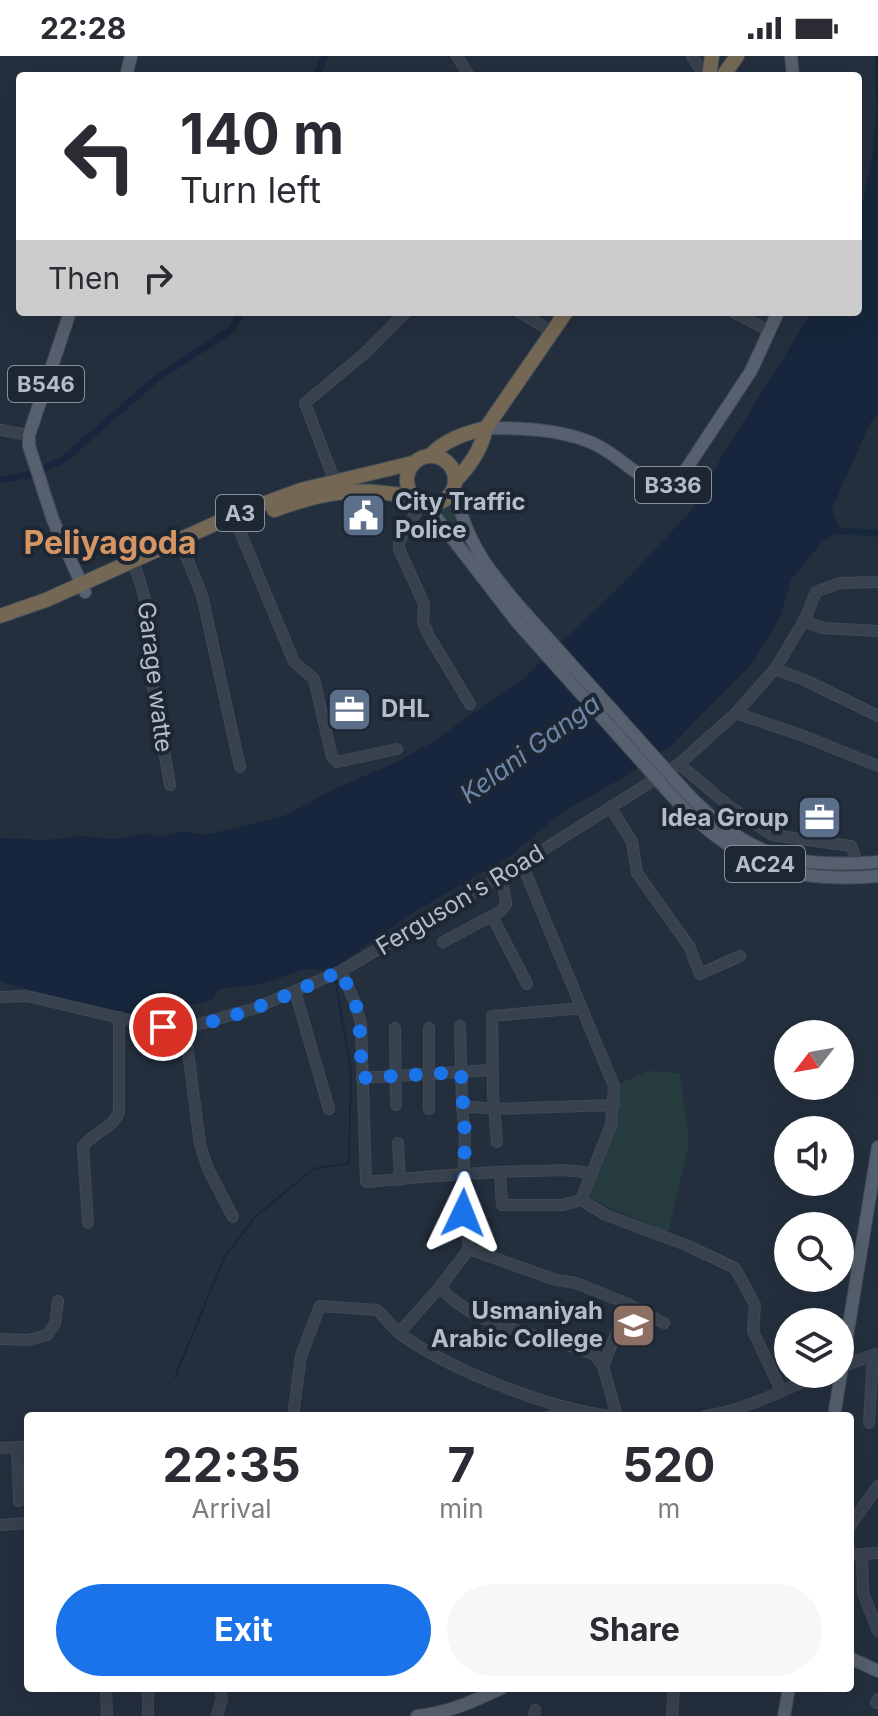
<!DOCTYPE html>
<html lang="en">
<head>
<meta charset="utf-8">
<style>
  body { margin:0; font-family:Inter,sans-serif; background:#f7f7f7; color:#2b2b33; height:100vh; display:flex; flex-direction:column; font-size:30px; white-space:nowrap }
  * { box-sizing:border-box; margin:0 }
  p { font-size:26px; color:#7c7c81 }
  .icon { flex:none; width:44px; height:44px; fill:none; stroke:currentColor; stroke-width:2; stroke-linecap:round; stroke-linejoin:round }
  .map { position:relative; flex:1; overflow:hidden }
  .drawer { position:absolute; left:24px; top:1356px; width:830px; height:280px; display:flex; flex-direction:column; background:#fff; border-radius:8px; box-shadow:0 8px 32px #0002 }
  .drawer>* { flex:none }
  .top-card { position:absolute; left:16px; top:16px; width:846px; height:244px; border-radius:8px; box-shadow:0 8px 32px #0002; background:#fff; color:#2b2b33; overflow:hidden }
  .needle { width:52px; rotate:239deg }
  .tools { position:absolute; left:774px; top:964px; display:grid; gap:16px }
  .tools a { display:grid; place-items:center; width:80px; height:80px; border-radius:50%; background:#fff; box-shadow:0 8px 32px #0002; font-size:40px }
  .pin { position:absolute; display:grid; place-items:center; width:68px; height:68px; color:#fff; margin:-34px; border:4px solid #fff; border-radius:50%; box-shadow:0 2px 8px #0007 }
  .me { position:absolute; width:88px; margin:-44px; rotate:2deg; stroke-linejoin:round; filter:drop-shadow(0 0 6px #0008) }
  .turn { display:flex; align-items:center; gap:28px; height:168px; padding:0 32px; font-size:36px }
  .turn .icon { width:104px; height:104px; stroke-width:2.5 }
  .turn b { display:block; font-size:56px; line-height:68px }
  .then { display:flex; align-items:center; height:76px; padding:0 32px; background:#0003; gap:16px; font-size:30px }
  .eta { display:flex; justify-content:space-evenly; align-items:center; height:136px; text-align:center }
  .eta b { font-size:48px; font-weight:700; line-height:56px }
  .action { display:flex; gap:16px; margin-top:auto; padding:16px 32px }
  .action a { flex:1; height:92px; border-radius:48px; background:#1a73e8; color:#fff; font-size:32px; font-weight:700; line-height:92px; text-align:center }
  .action a+a { background:#f7f7f7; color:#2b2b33 }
  .status { display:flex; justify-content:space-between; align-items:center; height:56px; padding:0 40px; background:#fff; direction:ltr }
  .status svg { height:22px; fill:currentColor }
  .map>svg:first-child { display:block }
</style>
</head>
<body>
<div class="status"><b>22:28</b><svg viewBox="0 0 49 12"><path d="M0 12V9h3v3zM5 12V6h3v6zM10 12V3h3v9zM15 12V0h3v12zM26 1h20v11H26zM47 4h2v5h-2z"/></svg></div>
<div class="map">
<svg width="878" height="1660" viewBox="0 0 878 1660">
  <rect width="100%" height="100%" fill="#242f3e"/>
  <g fill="#263c3f">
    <path d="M452,450l7,25 12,23 -33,-42z"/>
    <path d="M647,1015l33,2 9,70 -21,90 -79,-35 32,-115z"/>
  </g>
  <path fill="#17263c" d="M875,0h3v358l-8,9 -38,86 8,22 -19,12 -30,37 -12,39 -25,42 -82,84 -50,33 -62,36 -48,41 -98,57 -83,58 -26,-1 -43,15 -43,5 -6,10 -16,5h-40l-23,11 -56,-10 -78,-24v-143l46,2 36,-4 34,3 29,-6 14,4 24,-6 23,4 78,-19 46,-25 69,-30 33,-19 92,-64 98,-94 70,-74 33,-59 87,-139h46v-90l15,-69 3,-44z"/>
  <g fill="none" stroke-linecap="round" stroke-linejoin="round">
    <path stroke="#17263c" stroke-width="2" d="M175,1321l49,-119 31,-41 58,-48 36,-6 2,-91 -16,-94"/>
    <g stroke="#17263c" stroke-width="7">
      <path d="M317,20l7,-20"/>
      <path d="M0,424l32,-6 31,-14 93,-81 76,-50 9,-17"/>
      <path d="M833,471l7,4 38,2"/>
    </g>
    <defs>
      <g id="minor">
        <path d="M457,0l12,20"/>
        <path d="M692,0l13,20"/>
        <path d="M519,256l34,20"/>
        <path d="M733,256l37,19"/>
        <path d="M0,374l29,5"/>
        <path d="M335,426l-30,-79 60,-50 41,-41"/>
        <path d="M422,446l-23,40v7l25,55 -1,18 6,14 41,68"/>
        <path d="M237,468l57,138 20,17 18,78 5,5 60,-13"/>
        <path d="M183,493l19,46 38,172"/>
        <path d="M136,514c10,28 16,53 11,83l23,132"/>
        <path d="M803,565l20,7 55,3"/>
        <path d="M775,613l32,12 71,35"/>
        <path d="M736,657l65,22 77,31"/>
        <path d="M679,708l50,42 43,29 79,11 7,18"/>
        <path d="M611,752l21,34 5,31 52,73 11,28 40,-18"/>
        <path d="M522,808l92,222 -3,39 -30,75 25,15 80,30 49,23 20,37 -2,26 28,59"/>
        <path d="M492,860l35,68"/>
        <path d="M443,886l58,-31 5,-7 -4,-28"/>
        <path d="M341,915l13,29 7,23 5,159c54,-5 108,-10 163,-11 21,0 43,-3 62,3"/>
        <path d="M295,935l34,118"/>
        <path d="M0,941l27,-1 119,28 39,4 68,-19 88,-38 161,-95 177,-112 57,-51 39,-44 30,-50 11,-27 23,-9 39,-1"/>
        <path d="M185,972l15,116 8,25 25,48"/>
        <path d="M395,972l1,77"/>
        <path d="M429,972v81"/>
        <path d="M362,1022l130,-8"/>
        <path d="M462,1050l32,3 120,-4"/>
        <path d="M497,1086l-4,-47 -1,-79 90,-8"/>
        <path d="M398,1087l2,37"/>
        <path d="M500,1116l2,33h61l18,-5"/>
        <path d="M88,1167l-5,-76c10,-16 29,-17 36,-35v-95"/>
        <path d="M469,1193l87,31 20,3 52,21 -25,62"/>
        <path d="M440,1231c38,44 105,46 155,68l8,11 14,50"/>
        <path d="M628,1248l36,19"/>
        <path d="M399,1277l41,-46 29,-38 -7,-47 3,-66 -3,-30 -2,-80"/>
        <path d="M0,1283l28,1 19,-5 8,-11 3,-23"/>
        <path d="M840,1311l36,-13"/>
        <path d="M293,1360l8,-60 19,-50 57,4c9,8 16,19 26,26 50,35 151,75 211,80"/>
        <path d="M550,1360h9"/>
        <path d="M705,1360c40,-5 79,-27 117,-42"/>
        <path d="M869,1367l4,-68"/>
        <path d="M17,1391l2,54"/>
        <path d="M0,1392l28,-1"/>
        <path d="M0,1469l28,-2"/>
        <path d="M850,1470l28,-40"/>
        <path d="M862,1498l1,39 15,38"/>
        <path d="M850,1499l28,-2"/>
        <path d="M106,1632l1,28"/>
        <path d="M876,1647l2,-4"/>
        <path d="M148,1660v-28"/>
        <path d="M217,1660l5,-17 -2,-11"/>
        <path d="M534,1660l1,-6"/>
        <path d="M672,1660l2,-28"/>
      </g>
      <g id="major">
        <path d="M791,0l2,20"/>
        <path d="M126,20l5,-20"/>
        <path d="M70,256l-41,123v11l24,74 32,72"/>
        <path d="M486,372c35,0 72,1 104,14 29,11 50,42 81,46l8,-8 72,-109 27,-59"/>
        <path d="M454,432c13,57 35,84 73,127"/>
        <path d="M425,447l92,119"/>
        <path d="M684,734c61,65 106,79 194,72"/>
        <path d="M674,742c63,66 113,86 204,78"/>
        <path d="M834,1360l44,-269"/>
        <path d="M850,1602l28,13"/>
        <path d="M417,1660c31,-3 57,-15 85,-28"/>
        <path d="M784,1660l5,-28"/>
      </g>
      <g id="highway">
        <path d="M709,20l3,-20"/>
        <path d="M723,20l14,-20"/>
        <circle cx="431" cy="424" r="24"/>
        <path d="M430,400c14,-16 36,-23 56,-28"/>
        <path d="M455,425c15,-15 27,-34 31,-53l80,-116"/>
        <path d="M274,454c54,-20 83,-23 140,-13"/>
        <path d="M0,560l46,-16 195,-88 60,-22 112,-27"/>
      </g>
    </defs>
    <use href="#minor" stroke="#414a57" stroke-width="12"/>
    <use href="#major" stroke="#414a57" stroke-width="14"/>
    <use href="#highway" stroke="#434c59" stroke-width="16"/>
    <use href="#minor" stroke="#38414e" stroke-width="10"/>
    <use href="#major" stroke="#56606e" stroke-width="12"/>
    <use href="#highway" stroke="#746855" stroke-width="14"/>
    <defs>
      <g id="major-bridge">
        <path d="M527,559l157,175"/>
        <path d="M517,566l157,176"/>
      </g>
    </defs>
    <use href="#major-bridge" stroke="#414a57" stroke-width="14" stroke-linecap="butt"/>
    <use href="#major-bridge" stroke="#56606e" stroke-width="12"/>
  </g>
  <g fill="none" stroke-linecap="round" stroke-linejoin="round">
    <path stroke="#1a73e8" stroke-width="14" stroke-dasharray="0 25.2" d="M163,971c62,1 122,-32 178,-56l18,42 3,65 99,-6 4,64 -2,77"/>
  </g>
  <defs>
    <symbol id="civic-square" viewBox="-11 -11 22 22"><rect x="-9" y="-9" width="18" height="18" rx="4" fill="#5c6f8a" stroke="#1d2633"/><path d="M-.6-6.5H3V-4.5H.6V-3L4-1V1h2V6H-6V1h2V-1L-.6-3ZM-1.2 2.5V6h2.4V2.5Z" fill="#fff"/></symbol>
    <symbol id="office-square" viewBox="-11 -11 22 22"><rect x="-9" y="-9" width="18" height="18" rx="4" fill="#5c6f8a" stroke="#1d2633"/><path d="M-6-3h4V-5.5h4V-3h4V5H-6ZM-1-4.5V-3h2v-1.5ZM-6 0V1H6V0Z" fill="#fff"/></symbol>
    <symbol id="school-square" viewBox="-11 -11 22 22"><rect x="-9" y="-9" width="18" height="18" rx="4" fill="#8d6e63" stroke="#1d2633"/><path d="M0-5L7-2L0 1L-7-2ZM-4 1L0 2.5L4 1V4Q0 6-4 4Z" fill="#fff"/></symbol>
  </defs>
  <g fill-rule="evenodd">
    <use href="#civic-square" x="338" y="434" width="51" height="51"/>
    <use href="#office-square" x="324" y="628" width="51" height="51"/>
    <use href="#office-square" x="794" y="736" width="51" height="51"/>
    <use href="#school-square" x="608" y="1244" width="51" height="51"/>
  </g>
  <g text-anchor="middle" stroke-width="8" stroke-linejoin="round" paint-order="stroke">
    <g fill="#1d2633" stroke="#878f9c" stroke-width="2">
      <rect x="8" y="310" width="76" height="36" rx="6"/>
      <rect x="635" y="411" width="76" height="36" rx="6"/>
      <rect x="216" y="439" width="48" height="36" rx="6"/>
      <rect x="725" y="790" width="80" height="36" rx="6"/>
    </g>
    <g font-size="22" font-weight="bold" fill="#b4bcc9">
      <text x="46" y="336">B546</text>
      <text x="673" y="437">B336</text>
      <text x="240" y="465">A3</text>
      <text x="765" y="816">AC24</text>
    </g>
    <g font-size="24" font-weight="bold" fill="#b4bcc9" stroke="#1d2633" text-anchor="start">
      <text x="395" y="454">City Traffic<tspan x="395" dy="28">Police</tspan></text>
      <text x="381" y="661">DHL</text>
      <text x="789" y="770" text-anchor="end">Idea Group</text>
      <text x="603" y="1263" text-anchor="end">Usmaniyah<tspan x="603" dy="28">Arabic College</tspan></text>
    </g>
    <g font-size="24" fill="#b4bcc9" stroke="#1d2633">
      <text transform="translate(155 621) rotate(83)" y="8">Garage watte</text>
      <text transform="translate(460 844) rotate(-31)" y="8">Ferguson's Road</text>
    </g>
    <g font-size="26" font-style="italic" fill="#6d86a8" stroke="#1d2633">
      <text transform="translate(530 693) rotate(-36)" y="9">Kelani Ganga</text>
    </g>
    <g font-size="32" font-weight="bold" fill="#d59563" stroke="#1d2633">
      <text x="110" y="498">Peliyagoda</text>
    </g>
  </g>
</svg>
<div class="tools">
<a><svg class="needle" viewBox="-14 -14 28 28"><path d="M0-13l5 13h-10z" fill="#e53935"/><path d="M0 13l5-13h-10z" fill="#7c7c81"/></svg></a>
<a><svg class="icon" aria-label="sound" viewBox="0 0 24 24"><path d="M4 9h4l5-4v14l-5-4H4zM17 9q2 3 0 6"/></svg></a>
<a><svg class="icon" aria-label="search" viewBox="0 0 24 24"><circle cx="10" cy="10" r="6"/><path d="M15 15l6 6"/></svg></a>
<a><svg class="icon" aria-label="layers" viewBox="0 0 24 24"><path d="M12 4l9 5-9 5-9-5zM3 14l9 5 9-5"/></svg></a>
</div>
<div class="pin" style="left:163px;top:971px;background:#d93025"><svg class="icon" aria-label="arrive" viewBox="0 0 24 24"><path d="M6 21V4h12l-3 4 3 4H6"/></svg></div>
<svg class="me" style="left:463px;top:1157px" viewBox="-20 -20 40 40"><path d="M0-17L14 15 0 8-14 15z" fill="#1a73e8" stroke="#fff" stroke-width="4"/></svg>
<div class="top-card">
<div class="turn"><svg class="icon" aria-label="left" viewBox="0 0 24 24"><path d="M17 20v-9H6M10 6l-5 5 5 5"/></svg><div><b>140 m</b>Turn left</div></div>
<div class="then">Then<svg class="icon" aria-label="right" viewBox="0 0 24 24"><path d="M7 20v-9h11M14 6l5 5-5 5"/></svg></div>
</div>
<section class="drawer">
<div class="eta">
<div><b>22:35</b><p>Arrival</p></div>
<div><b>7</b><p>min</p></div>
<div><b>520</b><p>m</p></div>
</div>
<div class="action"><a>Exit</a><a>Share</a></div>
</section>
</div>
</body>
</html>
